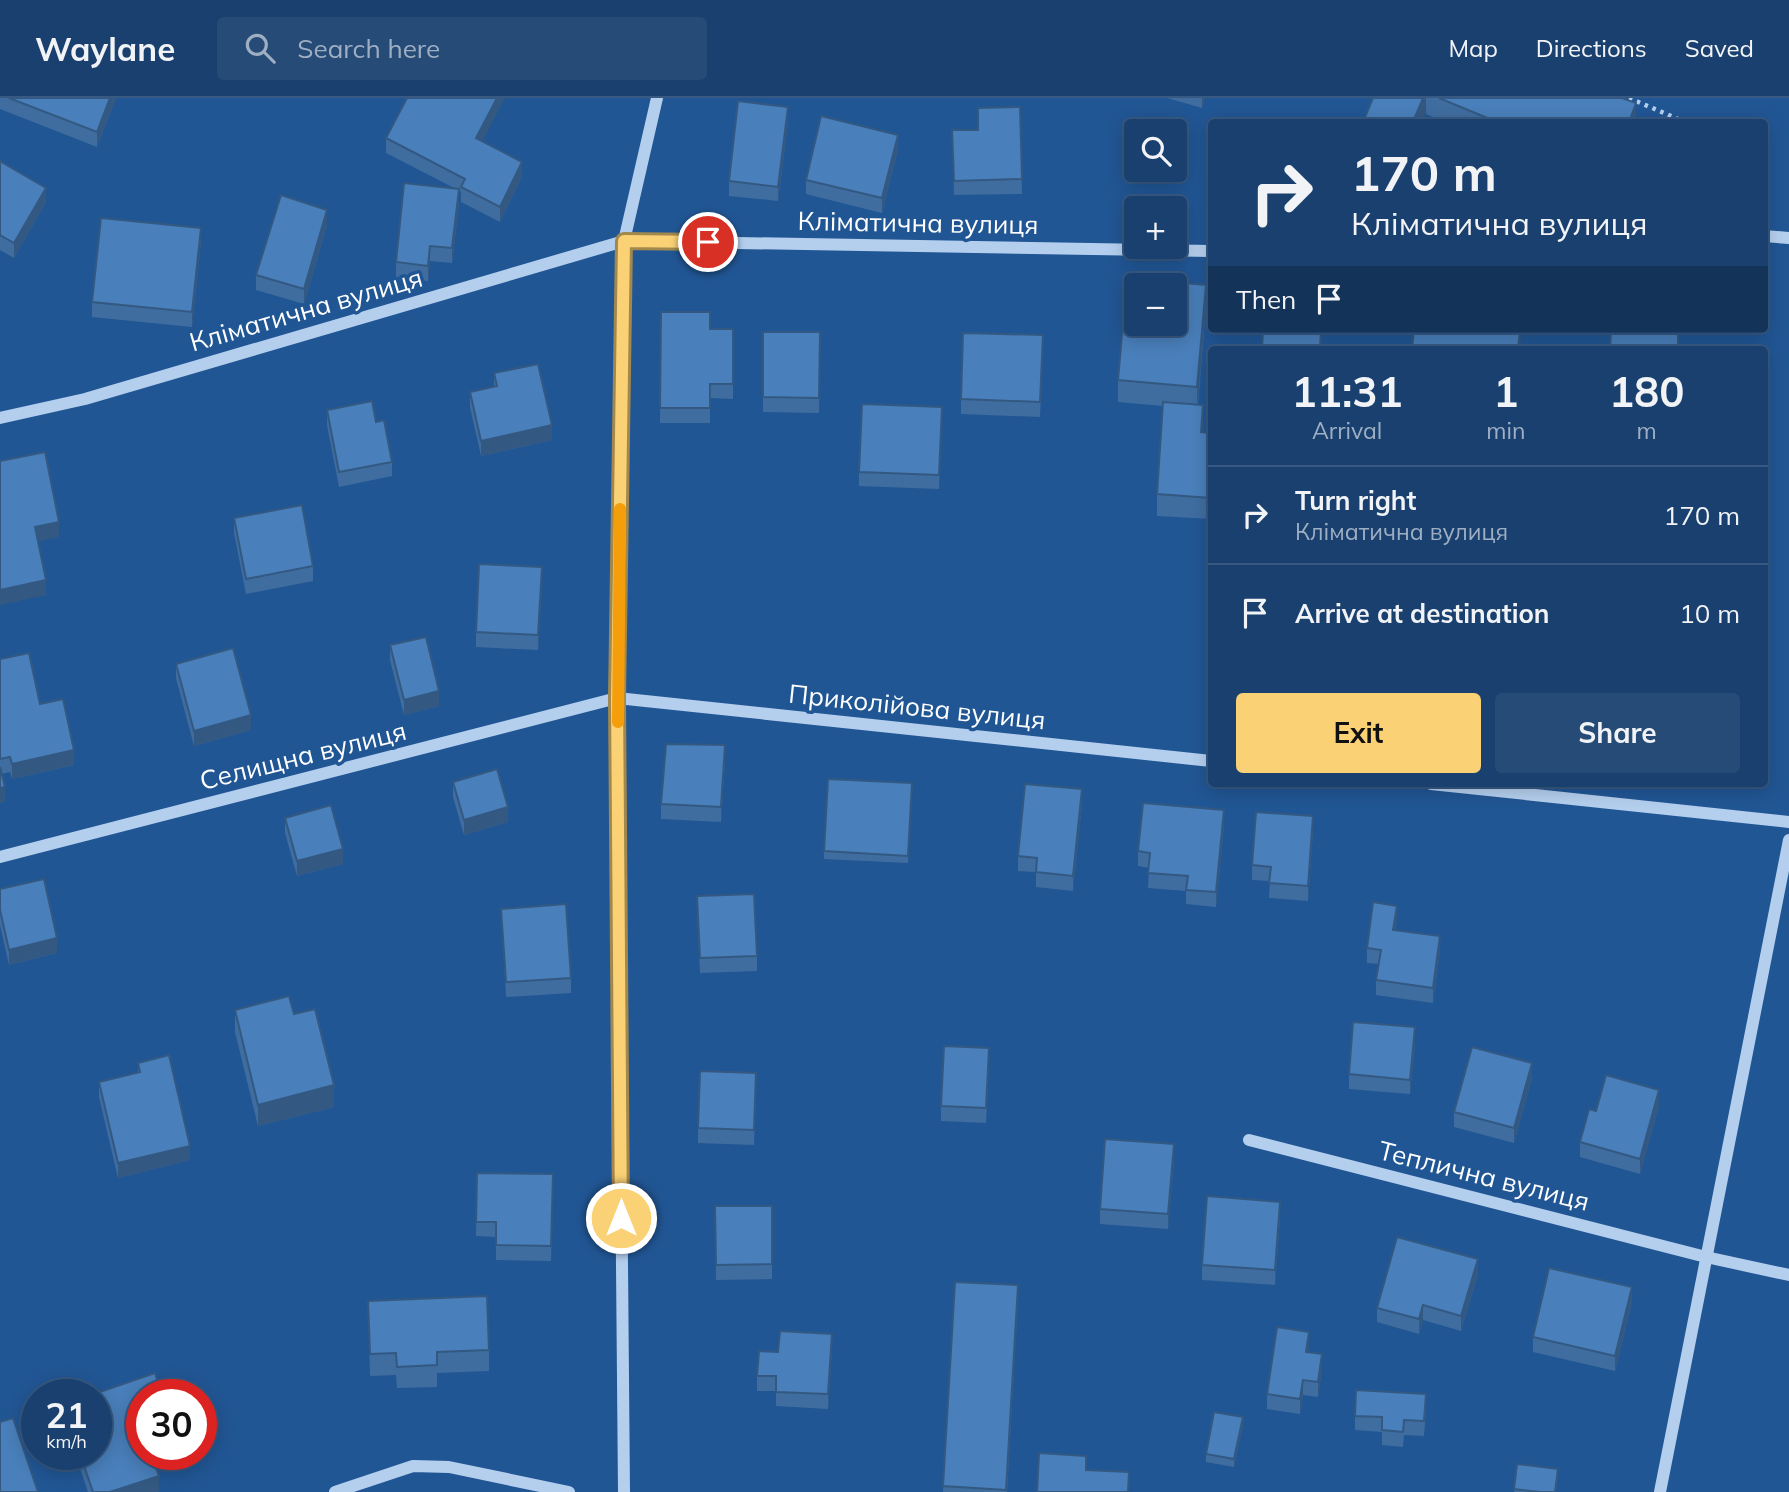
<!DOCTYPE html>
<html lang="en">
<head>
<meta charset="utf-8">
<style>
  body { margin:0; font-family:Mulish,sans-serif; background:#264b77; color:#f1f3f6; height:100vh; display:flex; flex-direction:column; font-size:26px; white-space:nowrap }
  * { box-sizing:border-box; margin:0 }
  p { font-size:23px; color:#9fafc3 }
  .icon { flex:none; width:38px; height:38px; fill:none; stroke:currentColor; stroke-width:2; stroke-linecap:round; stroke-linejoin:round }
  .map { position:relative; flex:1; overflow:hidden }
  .drawer { position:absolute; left:1208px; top:248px; width:560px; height:441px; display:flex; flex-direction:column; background:#19406f; border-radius:7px; box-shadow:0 4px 18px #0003,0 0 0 2px #375982 }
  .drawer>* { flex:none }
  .guide { position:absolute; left:1208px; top:21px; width:560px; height:214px; border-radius:7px; box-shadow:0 4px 18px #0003,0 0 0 2px #375982; background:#19406f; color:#f1f3f6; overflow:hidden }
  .tools { position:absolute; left:1124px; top:21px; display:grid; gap:14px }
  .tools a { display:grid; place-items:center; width:63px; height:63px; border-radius:7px; background:#19406f; box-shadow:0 4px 18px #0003,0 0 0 2px #375982; font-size:35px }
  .speed { position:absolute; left:21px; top:1281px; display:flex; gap:14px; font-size:35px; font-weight:700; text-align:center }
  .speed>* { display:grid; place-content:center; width:91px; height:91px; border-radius:50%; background:#19406f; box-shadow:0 4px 18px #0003,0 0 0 2px #375982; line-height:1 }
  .speed small { font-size:18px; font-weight:400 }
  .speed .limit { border:10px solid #d22; background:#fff; color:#111 }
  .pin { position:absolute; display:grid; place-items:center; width:60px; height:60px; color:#fff; margin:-30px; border:4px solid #fff; border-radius:50%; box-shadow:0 2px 7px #0007 }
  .me { position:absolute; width:77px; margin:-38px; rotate:0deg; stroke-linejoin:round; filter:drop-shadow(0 0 5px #0008) }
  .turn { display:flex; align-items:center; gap:24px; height:147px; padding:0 28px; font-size:32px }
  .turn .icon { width:91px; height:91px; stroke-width:2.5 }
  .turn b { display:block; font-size:49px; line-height:60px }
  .then { display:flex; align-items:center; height:66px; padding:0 28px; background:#0003; gap:14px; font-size:26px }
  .eta { display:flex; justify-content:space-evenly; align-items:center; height:119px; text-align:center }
  .eta b { font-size:42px; font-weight:700; line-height:49px }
  .action { display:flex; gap:14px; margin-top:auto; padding:14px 28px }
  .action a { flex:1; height:80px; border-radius:7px; background:#fad175; color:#111; font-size:28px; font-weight:700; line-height:80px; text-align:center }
  .action a+a { background:#264b77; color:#f1f3f6 }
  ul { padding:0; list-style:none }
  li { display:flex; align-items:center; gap:21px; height:98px; padding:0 28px; border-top:2px solid #375982 }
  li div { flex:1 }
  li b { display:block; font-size:26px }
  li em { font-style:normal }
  header { display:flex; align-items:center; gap:42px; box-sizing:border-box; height:98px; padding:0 35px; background:#19406f; border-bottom:2px solid #375982 }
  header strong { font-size:33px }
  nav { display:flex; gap:38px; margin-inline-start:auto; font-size:24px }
  .search { width:490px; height:63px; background:#264b77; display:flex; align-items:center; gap:18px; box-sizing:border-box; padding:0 24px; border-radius:7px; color:#9fafc3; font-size:26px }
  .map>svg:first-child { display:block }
</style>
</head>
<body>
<header>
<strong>Waylane</strong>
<div class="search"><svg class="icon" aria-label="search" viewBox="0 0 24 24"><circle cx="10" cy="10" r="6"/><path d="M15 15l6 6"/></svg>Search here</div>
<nav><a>Map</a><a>Directions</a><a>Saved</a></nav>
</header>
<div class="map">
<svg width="1789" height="1394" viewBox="0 0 1789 1394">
  <rect width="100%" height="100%" fill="#215694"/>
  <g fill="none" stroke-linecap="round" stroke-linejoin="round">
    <path stroke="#b4cfee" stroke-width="4.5" stroke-dasharray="3.5 5" stroke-linecap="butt" d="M1629,0l49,21 3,3"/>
    <g stroke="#b4cfee" stroke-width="12">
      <path d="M1764,138l25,2"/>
      <path d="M0,320l85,-19 539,-158 587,10"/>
      <path d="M1431,686l358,38"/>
      <path d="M0,759l617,-159 594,63"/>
      <path d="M1249,1042l457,117 83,18"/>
      <path d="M335,1394l78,-26 36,1 120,25"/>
      <path d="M624,1394l-7,-794 7,-457 33,-143"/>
      <path d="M1660,1394l129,-652"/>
    </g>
  </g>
  <g fill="#3f6da0">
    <path d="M0,0h116l-19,49 -97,-38z"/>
    <path d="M1167,0h38l-3,10z"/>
    <path d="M1373,0h249l14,24h-191l-19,-8z"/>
    <path d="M1020,9l2,87 -68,1 -2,-65h26v-22z"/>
    <path d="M788,24l-10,79 -49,-5v-15z"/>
    <path d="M386,40l96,4 40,35 -22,45 -39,-20v-10l-2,-2v14l-7,59 -22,-2 -2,20 -32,-4v-15l60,-73 -70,-36z"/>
    <path d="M898,51l-16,64 -76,-19v-14z"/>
    <path d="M0,63l46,41 -32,56 -14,-8z"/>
    <path d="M327,127l-23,79 -48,-14v-15z"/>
    <path d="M201,144l-9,85 -100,-10v-15z"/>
    <path d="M1206,209l-8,97 5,23 -1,6h9v86l-54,-3v-22l6,-88 -45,-4v-22z"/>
    <path d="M661,214l49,17h23v70l-23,-1v25h-50z"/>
    <path d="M763,234h57l-1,81 -56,-1z"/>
    <path d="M1043,252l-3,67 -79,-3v-15z"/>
    <path d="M494,275l58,67 -71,16 -11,-49v-15l24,-5z"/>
    <path d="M942,309l-3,82 -80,-3v-14z"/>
    <path d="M327,312l49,12 16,40v14l-53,11 -12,-62z"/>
    <path d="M234,420l79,48v15l-67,13 -12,-61z"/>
    <path d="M542,484l-4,68 -62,-3v-15z"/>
    <path d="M390,547l49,61 -35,9 -14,-55z"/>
    <path d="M0,561l40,45 34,61 -62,14 -2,-7 -9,2 4,28 -5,1z"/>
    <path d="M176,566l75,66 -57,16 -18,-68z"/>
    <path d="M725,662l-4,62 -60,-3v-15z"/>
    <path d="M453,684l55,40 -44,13 -11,-38z"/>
    <path d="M912,693l-4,72 -84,-4v-8z"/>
    <path d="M1082,706l-9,87 -37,-4v-15l-18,-1v-15z"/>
    <path d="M285,720l58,46 -46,12 -12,-43z"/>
    <path d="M1224,727l-8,82 -30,-3v-13l-38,-3 1,-20 -11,-2v-15z"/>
    <path d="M1313,733l-5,70 -39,-3 1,-17 -18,-1v-15z"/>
    <path d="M0,791l57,64 -48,12 -9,-40z"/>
    <path d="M501,811l70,69v15l-65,4z"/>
    <path d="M697,813l60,45v15l-57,2z"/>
    <path d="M1397,823l-2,9 45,21 -7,52 -57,-8v-15l3,-16 -12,-1v-15z"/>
    <path d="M235,912l99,97 -76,19 -23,-94z"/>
    <path d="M1415,944l-5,52 -61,-5v-15z"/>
    <path d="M138,965l52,97 -72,18 -19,-81v-15l39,-10z"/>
    <path d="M989,965l-3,60 -45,-2v-15z"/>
    <path d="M1532,980l-18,65 -60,-16v-15z"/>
    <path d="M756,990l-2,57 -56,-2v-15z"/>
    <path d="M1659,1007l-19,69 -60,-17v-15l16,-31z"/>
    <path d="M1174,1061l-6,70 -68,-5v-15z"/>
    <path d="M477,1075l76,1 -2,87 -55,-1v-23l-20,-1z"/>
    <path d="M715,1108h57v73l-56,1z"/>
    <path d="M1280,1119l-5,68 -73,-5v-15z"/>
    <path d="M1478,1176l-17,57 -38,-11 -4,14 -42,-12v-14z"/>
    <path d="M955,1184l63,18 -11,192h-64z"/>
    <path d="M368,1203l121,49v21l-52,2v14l-40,1 -1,-13 -26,1z"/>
    <path d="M1632,1204l-17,69 -82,-19v-15z"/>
    <path d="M1309,1249l-1,5 14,17 -4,28 -15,-2 -3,19 -33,-5v-15z"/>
    <path d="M832,1251l-4,60 -52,-3v-15h-19v-15l21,-24z"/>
    <path d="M1426,1311l-2,27 -20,-1 -1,12 -21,-2v-13l-27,-2v-14z"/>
    <path d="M1243,1327l-9,42 -28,-5v-8z"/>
    <path d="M75,1356h102v1l-23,8 5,28 -4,1h-67z"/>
    <path d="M1517,1366l41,12 -2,16h-42z"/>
  </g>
  <g fill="#335982">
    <path d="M110,0h6l-19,49v-15z"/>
    <path d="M497,0h8l-29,55v-15z"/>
    <path d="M1202,0h3l-3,10z"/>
    <path d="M1423,0h3v16l-4,8h-9z"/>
    <path d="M1636,5v19h-7z"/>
    <path d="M788,9v15l-10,79v-14z"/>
    <path d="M898,37v14l-16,64v-15z"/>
    <path d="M522,64v15l-22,45v-15z"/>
    <path d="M46,90v14l-32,56v-15z"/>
    <path d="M459,91v15l-7,59v-15z"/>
    <path d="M327,112v15l-23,79v-15z"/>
    <path d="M201,130v14l-9,85v-15z"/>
    <path d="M430,148v15l-2,20v-15z"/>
    <path d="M1206,187v22l-9,102v-22z"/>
    <path d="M1321,231h2l-2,21h-1z"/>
    <path d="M1520,231h1l-1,21h-2z"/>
    <path d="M1203,307v22l-2,27v-22z"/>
    <path d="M552,327v15l-71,16v-15z"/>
    <path d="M59,424v15l-24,5v-15z"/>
    <path d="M542,469v15l-4,68v-15z"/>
    <path d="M46,482v15l-46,10v-15z"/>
    <path d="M439,593v15l-35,9v-15z"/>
    <path d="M251,617v15l-57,16v-15z"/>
    <path d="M725,647v15l-4,62v-15z"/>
    <path d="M74,652v15l-62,14v-15z"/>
    <path d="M5,689v15l-5,1v-15z"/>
    <path d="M1082,691v15l-9,87v-15z"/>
    <path d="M508,709v15l-44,13v-15z"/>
    <path d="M1224,712v15l-8,82v-15z"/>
    <path d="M1313,718v15l-5,70v-15z"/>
    <path d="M343,751v15l-46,12v-15z"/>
    <path d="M1397,808v15l-4,23v-14z"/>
    <path d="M1440,838v15l-7,52v-15z"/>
    <path d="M57,840v15l-48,12v-15z"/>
    <path d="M1415,929v15l-5,52v-14z"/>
    <path d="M1532,965v15l-18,65v-15z"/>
    <path d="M334,987v22l-76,19v-21z"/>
    <path d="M1659,992v15l-19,69v-15z"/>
    <path d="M1174,1046v15l-6,70v-15z"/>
    <path d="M190,1048v14l-72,18v-15z"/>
    <path d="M1280,1104v15l-5,68v-15z"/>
    <path d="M1478,1161v15l-17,57v-15z"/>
    <path d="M1018,1187v15l-12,192v-2z"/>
    <path d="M1632,1189v15l-17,69v-15z"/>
    <path d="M1423,1207v15l-4,14v-15z"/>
    <path d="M1309,1234v15l-3,20v-15z"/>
    <path d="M832,1236v15l-4,60v-15z"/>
    <path d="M1322,1256v15l-4,28v-15z"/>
    <path d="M1303,1282v15l-3,19v-15z"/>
    <path d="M1243,1319v8l-9,42v-8z"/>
    <path d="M150,1356h27v1l-27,9z"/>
    <path d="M159,1378v15l-4,1h-45z"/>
  </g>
  <g fill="#497fba" stroke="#335982" stroke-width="2" fill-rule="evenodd">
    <path d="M9,0h101l-13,34z"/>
    <path d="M407,0h90l-21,40 46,24 -22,45 -39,-20 4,-8 -79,-41z"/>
    <path d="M1373,0h50l-10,24h-50z"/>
    <path d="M1439,0h183l14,5 -7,19h-132z"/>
    <path d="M738,3l50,6 -10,80 -49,-6z"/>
    <path d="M1020,9l2,72 -68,2 -2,-51h26v-22z"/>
    <path d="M821,18l77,19 -16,63 -76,-18z"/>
    <path d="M0,63l46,27 -32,55 -14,-8z"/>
    <path d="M404,85l55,6 -7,59 -22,-2 -2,20 -32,-4z"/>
    <path d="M281,97l46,15 -23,79 -48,-14z"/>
    <path d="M101,120l100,10 -9,84 -100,-10z"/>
    <path d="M1127,180l79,7 -9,102 -79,-7zM1136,187h38v39h-38z"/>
    <path d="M661,214h49v17h23v55h-23v24h-50z"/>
    <path d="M1263,231h58l-1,21h-58z"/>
    <path d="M1414,231h106l-2,21h-106z"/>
    <path d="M1611,231h67v21h-68z"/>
    <path d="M763,234h57l-1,66 -56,-1z"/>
    <path d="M963,235l80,2 -3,67 -79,-3z"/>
    <path d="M538,266l14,61 -71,16 -11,-49 27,-6 -3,-13z"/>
    <path d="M372,303l4,21 8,-2 8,42 -53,10 -12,-62z"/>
    <path d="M1163,304l40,3 -2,27 10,1v65l-54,-4z"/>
    <path d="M862,306l80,3 -3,68 -80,-3z"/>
    <path d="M45,354l14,70 -24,5 11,53 -46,10v-129z"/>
    <path d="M302,407l11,61 -67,13 -12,-61z"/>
    <path d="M479,466l63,3 -4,68 -62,-3z"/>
    <path d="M426,539l13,54 -35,9 -14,-55z"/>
    <path d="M233,550l18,67 -57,16 -18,-67z"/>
    <path d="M29,555l11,51 23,-5 11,51 -62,14 -2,-7 -10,2v-100z"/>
    <path d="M666,646l59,1 -4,62 -60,-3z"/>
    <path d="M0,669l5,20 -5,1z"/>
    <path d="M497,671l11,38 -44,13 -11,-38z"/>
    <path d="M828,681l84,4 -4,73 -84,-5z"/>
    <path d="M1025,686l57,5 -9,87 -37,-4 1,-14 -19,-2z"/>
    <path d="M1143,705l81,7 -8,82 -30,-2 2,-14 -40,-3 2,-20 -12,-2z"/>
    <path d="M331,707l12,44 -46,12 -12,-43z"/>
    <path d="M1256,714l57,4 -5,70 -39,-3 2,-16 -19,-2z"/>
    <path d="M44,781l13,59 -48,12 -9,-40v-21z"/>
    <path d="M754,796l3,62 -57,2 -3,-62z"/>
    <path d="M1373,804l24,4 -4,24 47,6 -7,52 -57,-8 5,-30 -14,-2z"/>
    <path d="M566,806l5,74 -65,4 -5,-73z"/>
    <path d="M289,898l5,18 21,-5 19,76 -76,20 -23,-95z"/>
    <path d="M1353,924l62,5 -5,53 -61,-6z"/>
    <path d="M944,948l45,2 -3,60 -45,-2z"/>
    <path d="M1472,949l60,16 -18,65 -60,-16z"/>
    <path d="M169,957l21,91 -72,17 -19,-81 41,-10 -2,-9z"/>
    <path d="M700,973l56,2 -2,57 -56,-2z"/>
    <path d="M1606,977l53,15 -19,69 -60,-17 9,-33 7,2z"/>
    <path d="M1105,1041l69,5 -6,70 -68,-5z"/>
    <path d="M477,1075l76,1 -2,72 -55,-1v-23h-20z"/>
    <path d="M1207,1098l73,6 -5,68 -73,-5z"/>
    <path d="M715,1108h57v58l-56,1z"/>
    <path d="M1397,1139l81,22 -17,57 -38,-11 -4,14 -42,-11z"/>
    <path d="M1549,1170l83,19 -17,69 -82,-19z"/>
    <path d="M955,1184l63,3 -12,205 -63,-4z"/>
    <path d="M487,1198l2,54 -52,2v13l-40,2 -1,-14 -26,1 -2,-53z"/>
    <path d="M1277,1229l32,5 -3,20 16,2 -4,28 -15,-2 -3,19 -33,-5z"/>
    <path d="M780,1233l52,3 -4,60 -52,-2v-16h-19l2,-25 19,1z"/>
    <path d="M155,1275l7,22h-20v59h9l8,22 -49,16h-17l-13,-38h16v-59h-5z"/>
    <path d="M1356,1292l70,4 -2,27 -20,-1 -1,12 -21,-2v-13l-27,-1z"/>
    <path d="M1214,1314l29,5 -9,42 -28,-5z"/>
    <path d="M13,1320l25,74h-38v-70z"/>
    <path d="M1039,1355l47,3v14l43,2 -1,20h-91z"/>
    <path d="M1517,1366l41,5 -3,23h-15l-26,-3z"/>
  </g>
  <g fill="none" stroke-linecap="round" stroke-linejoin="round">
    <defs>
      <path id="route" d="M621,1120l-4,-520 7,-457 84,1"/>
    </defs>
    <use href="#route" stroke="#a2884c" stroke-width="18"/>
    <use href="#route" stroke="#fad175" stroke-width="12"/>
    <path stroke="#f59e0b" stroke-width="12" d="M618,624l2,-213"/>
  </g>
  <g text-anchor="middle" stroke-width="7" stroke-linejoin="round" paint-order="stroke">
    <g font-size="26" fill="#fff" stroke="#215694">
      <text transform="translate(918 125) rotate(1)" y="9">Кліматична вулиця</text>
      <text transform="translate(306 212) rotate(-16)" y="9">Кліматична вулиця</text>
      <text transform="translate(917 609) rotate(6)" y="9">Приколійова вулиця</text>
      <text transform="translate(303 658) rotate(-14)" y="9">Селищна вулиця</text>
      <text transform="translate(1484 1078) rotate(14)" y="9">Теплична вулиця</text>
    </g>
  </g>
</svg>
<div class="tools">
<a><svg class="icon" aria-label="search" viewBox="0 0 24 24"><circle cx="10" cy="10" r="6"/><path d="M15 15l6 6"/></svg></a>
<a>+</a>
<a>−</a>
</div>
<div class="speed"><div>21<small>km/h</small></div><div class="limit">30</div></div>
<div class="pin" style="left:708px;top:144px;background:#d93025"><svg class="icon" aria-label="arrive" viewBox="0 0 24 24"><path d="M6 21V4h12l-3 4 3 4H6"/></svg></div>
<svg class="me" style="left:621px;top:1120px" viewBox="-20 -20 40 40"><circle r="17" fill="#fad175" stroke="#fff" stroke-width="3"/><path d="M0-11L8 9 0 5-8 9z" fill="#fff"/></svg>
<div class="guide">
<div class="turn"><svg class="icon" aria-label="right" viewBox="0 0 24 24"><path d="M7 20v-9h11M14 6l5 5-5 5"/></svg><div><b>170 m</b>Кліматична вулиця</div></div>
<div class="then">Then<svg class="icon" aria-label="arrive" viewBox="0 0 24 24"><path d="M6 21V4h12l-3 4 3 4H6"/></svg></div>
</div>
<section class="drawer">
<div class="eta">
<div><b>11:31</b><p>Arrival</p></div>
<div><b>1</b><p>min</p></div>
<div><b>180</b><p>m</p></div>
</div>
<ul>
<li><svg class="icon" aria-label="right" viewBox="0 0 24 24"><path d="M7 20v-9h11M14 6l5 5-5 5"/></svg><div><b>Turn right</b><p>Кліматична вулиця</p></div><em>170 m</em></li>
<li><svg class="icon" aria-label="arrive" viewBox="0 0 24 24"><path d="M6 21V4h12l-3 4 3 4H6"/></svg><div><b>Arrive at destination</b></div><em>10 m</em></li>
</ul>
<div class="action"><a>Exit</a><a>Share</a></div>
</section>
</div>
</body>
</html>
